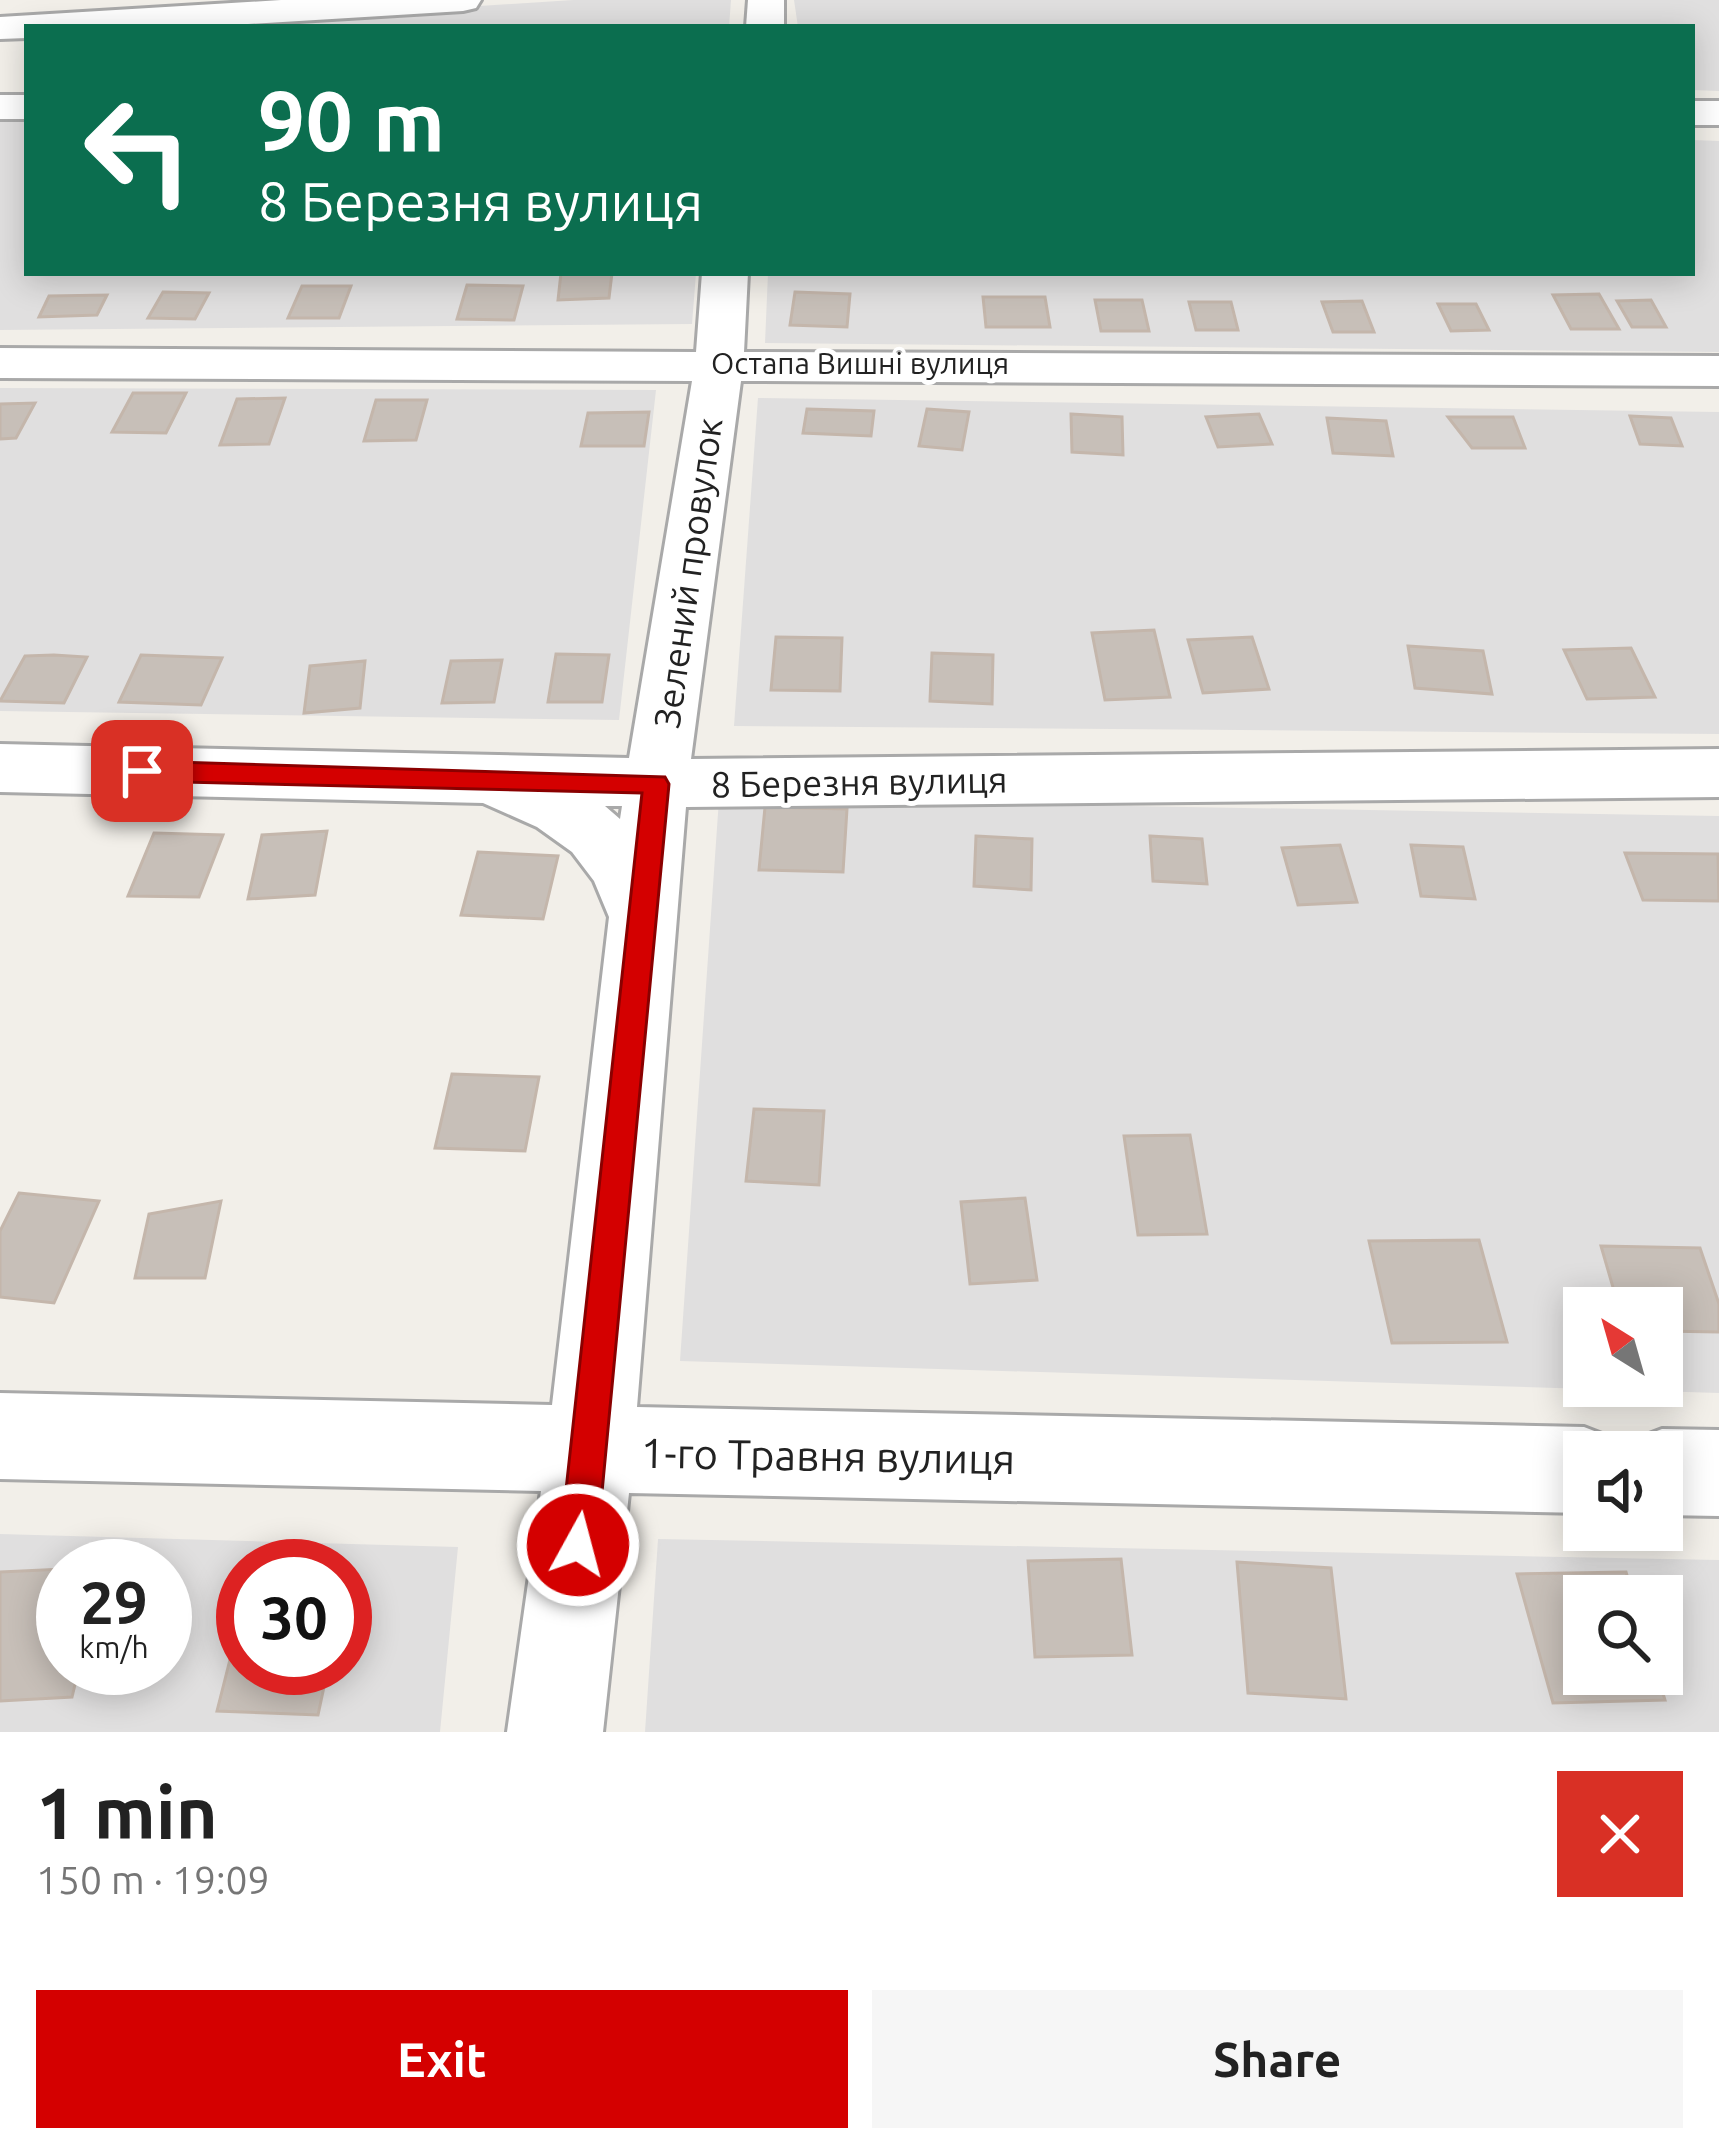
<!DOCTYPE html>
<html lang="en">
<head>
<meta charset="utf-8">
<style>
  body { margin:0; font-family:Ubuntu,sans-serif; background:#f6f6f6; color:#222; height:100vh; display:flex; flex-direction:column; font-size:45px; white-space:nowrap }
  * { box-sizing:border-box; margin:0 }
  p { font-size:39px; color:#767676 }
  .icon { flex:none; width:66px; height:66px; fill:none; stroke:currentColor; stroke-width:2; stroke-linecap:round; stroke-linejoin:round }
  .map { position:relative; height:1732px; overflow:hidden }
  .sheet { display:flex; flex-direction:column; background:#fff; flex:1 }
  .sheet>* { flex:none }
  .guide { position:absolute; left:24px; top:24px; width:1671px; height:252px; border-radius:0px; box-shadow:0 6px 30px #0003; background:#0b6e4f; color:#fff; overflow:hidden }
  .needle { width:78px; rotate:323deg }
  .tools { position:absolute; left:1563px; top:1287px; display:grid; gap:24px }
  .tools a { display:grid; place-items:center; width:120px; height:120px; border-radius:0px; background:#fff; box-shadow:0 6px 30px #0003; font-size:60px }
  .speed { position:absolute; left:36px; top:1539px; display:flex; gap:24px; font-size:60px; font-weight:700; text-align:center }
  .speed>* { display:grid; place-content:center; width:156px; height:156px; border-radius:50%; background:#fff; box-shadow:0 6px 30px #0003; line-height:1 }
  .speed small { font-size:30px; font-weight:400 }
  .speed .limit { border:18px solid #d22; background:#fff; color:#111 }
  .pin { position:absolute; display:grid; place-items:center; width:102px; height:102px; color:#fff; margin:-51px; border-radius:24px; box-shadow:0 6px 18px #0006 }
  .me { position:absolute; width:132px; margin:-66px; rotate:7deg; stroke-linejoin:round; filter:drop-shadow(0 0 9px #0008) }
  .turn { display:flex; align-items:center; gap:42px; height:252px; padding:0 36px; font-size:54px }
  .turn .icon { width:156px; height:156px; stroke-width:2.5 }
  .turn b { display:block; font-size:84px; line-height:102px }
  .round { display:grid; place-items:center; flex:none; width:126px; height:126px; border-radius:0px; background:#f6f6f6 }
  .summary { display:flex; align-items:center; justify-content:space-between; height:204px; padding:0 36px }
  h1 { font-size:72px; font-weight:700; line-height:90px }
  .button { display:flex; gap:24px; margin-top:auto; padding:24px 36px }
  .button a { flex:1; height:138px; border-radius:0px; background:#d40000; color:#fff; font-size:48px; font-weight:700; line-height:138px; text-align:center }
  .button a+a { background:#f6f6f6; color:#222 }
  .map>svg:first-child { display:block }
</style>
</head>
<body>
<div class="map">
<svg width="1719" height="1732" viewBox="0 0 1719 1732">
  <rect width="100%" height="100%" fill="#f2efe9"/>
  <g fill="#e0dfdf" fill-rule="evenodd">
    <path d="M573,0h158l-2,27h-576z"/>
    <path d="M794,0h925v91l-27,-1v-63h-894z"/>
    <path d="M0,119h27v154h669l-4,51 -692,6z"/>
    <path d="M1692,140l27,1v211l-954,-9 3,-70h924z"/>
    <path d="M0,388l656,2 -37,330 -619,-9z"/>
    <path d="M758,398l961,14v322l-985,-8z"/>
    <path d="M719,799l1000,17v577l-1039,-32zM1584,1308h78v78h-78z"/>
    <path d="M0,1534l458,13 -18,185h-440zM63,1566h102v102h-102zM243,1566h102v102h-102z"/>
    <path d="M658,1539l1061,21v172h-1074zM1584,1596h78v78h-78z"/>
  </g>
  <g fill="#c7bfb8" stroke="#c4b6ab" stroke-width="3">
    <path d="M561,273h51l-3,25 -51,2z"/>
    <path d="M467,285l56,1 -9,34 -57,-1z"/>
    <path d="M302,286h49l-12,32h-51z"/>
    <path d="M163,292l46,1 -14,26 -47,-1z"/>
    <path d="M795,292l55,2 -3,33 -57,-2z"/>
    <path d="M1599,294l20,35h-48l-18,-34z"/>
    <path d="M107,295l-10,20 -58,2 10,-21z"/>
    <path d="M983,297h62l5,30h-64z"/>
    <path d="M1095,300h47l7,31h-48z"/>
    <path d="M1651,300l15,27h-34l-15,-26z"/>
    <path d="M1362,301l12,31h-41l-11,-30z"/>
    <path d="M1189,302h42l7,28h-42z"/>
    <path d="M1438,304h38l13,26 -38,1z"/>
    <path d="M133,393h53l-20,40 -54,-1z"/>
    <path d="M285,398l-16,46 -49,1 17,-46z"/>
    <path d="M376,400h51l-11,40 -52,1z"/>
    <path d="M35,403l-19,35 -16,1v-35z"/>
    <path d="M807,409l67,2 -3,25 -68,-3z"/>
    <path d="M927,409l42,3 -7,38 -43,-4z"/>
    <path d="M649,412l-5,34h-63l7,-33z"/>
    <path d="M1071,414l51,3 1,38 -51,-3z"/>
    <path d="M1259,414l13,30 -54,3 -12,-30z"/>
    <path d="M1630,416l41,2 11,28 -42,-2z"/>
    <path d="M1448,417h65l12,31h-53z"/>
    <path d="M1327,418l59,3 7,35 -60,-3z"/>
    <path d="M1154,630l16,67 -65,3 -13,-67z"/>
    <path d="M776,637l66,1 -2,53 -69,-1z"/>
    <path d="M1252,637l17,52 -66,4 -15,-53z"/>
    <path d="M1408,646l75,5 9,43 -77,-6z"/>
    <path d="M1631,648l24,49 -68,2 -23,-49z"/>
    <path d="M932,653l61,2 -1,49 -62,-3z"/>
    <path d="M556,654l53,1 -7,47h-54z"/>
    <path d="M141,655l81,3 -21,47 -82,-3z"/>
    <path d="M25,656l29,-1 33,2 -23,46 -64,-2z"/>
    <path d="M502,660l-8,42 -52,1 9,-42z"/>
    <path d="M365,661l-5,47 -56,5 6,-47z"/>
    <path d="M765,807l82,2 -4,63 -84,-2z"/>
    <path d="M327,831l-12,64 -67,4 14,-64z"/>
    <path d="M154,833l69,2 -24,62 -71,-1z"/>
    <path d="M976,836l56,3 -1,51 -57,-4z"/>
    <path d="M1150,836l52,3 5,45 -54,-3z"/>
    <path d="M1340,845l17,57 -59,3 -16,-57z"/>
    <path d="M1411,845l52,2 12,52 -54,-3z"/>
    <path d="M478,852l80,4 -15,63 -82,-4z"/>
    <path d="M1625,853l93,1 1,47 -76,-1z"/>
    <path d="M452,1074l87,3 -14,74 -90,-3z"/>
    <path d="M754,1109l70,2 -5,74 -73,-4z"/>
    <path d="M1190,1135l17,99 -69,1 -14,-99z"/>
    <path d="M19,1193l80,8 -45,102 -54,-6v-66z"/>
    <path d="M1025,1198l12,82 -67,4 -9,-82z"/>
    <path d="M221,1201l-16,77h-70l14,-64z"/>
    <path d="M1479,1240l28,102 -115,1 -23,-102z"/>
    <path d="M1601,1246l99,2 19,56v28l-57,-1v-23h-43z"/>
    <path d="M1121,1559l11,96 -97,2 -7,-96z"/>
    <path d="M1237,1562l94,6 15,131 -98,-6z"/>
    <path d="M63,1569v99h16l-7,29 -72,4v-129z"/>
    <path d="M1626,1572l7,24h-49v78h73l8,26 -112,3 -36,-129z"/>
    <path d="M243,1608v60h85l-10,47 -101,-4z"/>
  </g>
  <g fill="none" stroke-linecap="round" stroke-linejoin="round">
    <defs>
      <g id="minor">
        <path d="M281,0h200l-5,8 -13,3 -264,16h-172v11l-27,1v-22z"/>
        <path d="M748,0h36v27h-38z"/>
        <rect x="0" y="95" width="27" height="24"/>
        <rect x="1692" y="101" width="27" height="24"/>
        <path d="M702,273h46l-4,79 975,4v30l-978,-5 -50,378 1028,-10v48l-1033,10 -49,600 947,20 31,12 5,13h-36v61l-955,-20 -26,239h-96l34,-241 -541,-12v-86l552,12 57,-488 -15,-36 -22,-29 -35,-25 -54,-24 -483,-11v-48l629,14 63,-377 -692,-3v-30l696,4zM605,806h17l-2,13z"/>
        <path d="M1662,1429l57,1v86l-57,-1v-63h-35l4,-11z"/>
      </g>
    </defs>
    <use href="#minor" stroke="#a9a9a9" stroke-width="6"/>
    <use href="#minor" fill="#fff" fill-rule="evenodd"/>
  </g>
  <path fill="#d40000" stroke="#8a0000" stroke-width="3" d="M142,761l523,16 4,7 -72,761 -6,13 -13,6 -13,-6 -5,-13 82,-752 -500,-12 -12,-10z"/>
  <g text-anchor="middle" stroke-width="10" stroke-linejoin="round" paint-order="stroke">
    <g font-size="30" fill="#222" stroke="#fff">
      <text x="860" y="374">Остапа Вишні вулиця</text>
    </g>
    <g font-size="36" fill="#222" stroke="#fff">
      <text transform="translate(688 573) rotate(-82)" y="13">Зелений провулок</text>
      <text transform="translate(859 782) rotate(-1)" y="13">8 Березня вулиця</text>
    </g>
    <g font-size="42" fill="#222" stroke="#fff">
      <text transform="translate(828 1456) rotate(1)" y="15">1-го Травня вулиця</text>
    </g>
  </g>
</svg>
<div class="tools">
<a><svg class="needle" viewBox="-14 -14 28 28"><path d="M0-13l5 13h-10z" fill="#e53935"/><path d="M0 13l5-13h-10z" fill="#767676"/></svg></a>
<a><svg class="icon" aria-label="sound" viewBox="0 0 24 24"><path d="M4 9h4l5-4v14l-5-4H4zM17 9q2 3 0 6"/></svg></a>
<a><svg class="icon" aria-label="search" viewBox="0 0 24 24"><circle cx="10" cy="10" r="6"/><path d="M15 15l6 6"/></svg></a>
</div>
<div class="speed"><div>29<small>km/h</small></div><div class="limit">30</div></div>
<div class="pin" style="left:142px;top:771px;background:#d93025"><svg class="icon" aria-label="arrive" viewBox="0 0 24 24"><path d="M6 21V4h12l-3 4 3 4H6"/></svg></div>
<svg class="me" style="left:578px;top:1545px" viewBox="-20 -20 40 40"><circle r="17" fill="#d40000" stroke="#fff" stroke-width="3"/><path d="M0-11L8 9 0 5-8 9z" fill="#fff"/></svg>
<div class="guide">
<div class="turn"><svg class="icon" aria-label="left" viewBox="0 0 24 24"><path d="M17 20v-9H6M10 6l-5 5 5 5"/></svg><div><b>90 m</b>8 Березня вулиця</div></div>
</div>
</div>
<section class="sheet">
<div class="summary"><div><h1>1 min</h1><p>150 m · 19:09</p></div><a class="round" style="background:#d93025;color:#fff"><svg class="icon" aria-label="close" viewBox="0 0 24 24"><path d="M6 6l12 12M18 6L6 18"/></svg></a></div>
<div class="button"><a>Exit</a><a>Share</a></div>
</section>
</body>
</html>
